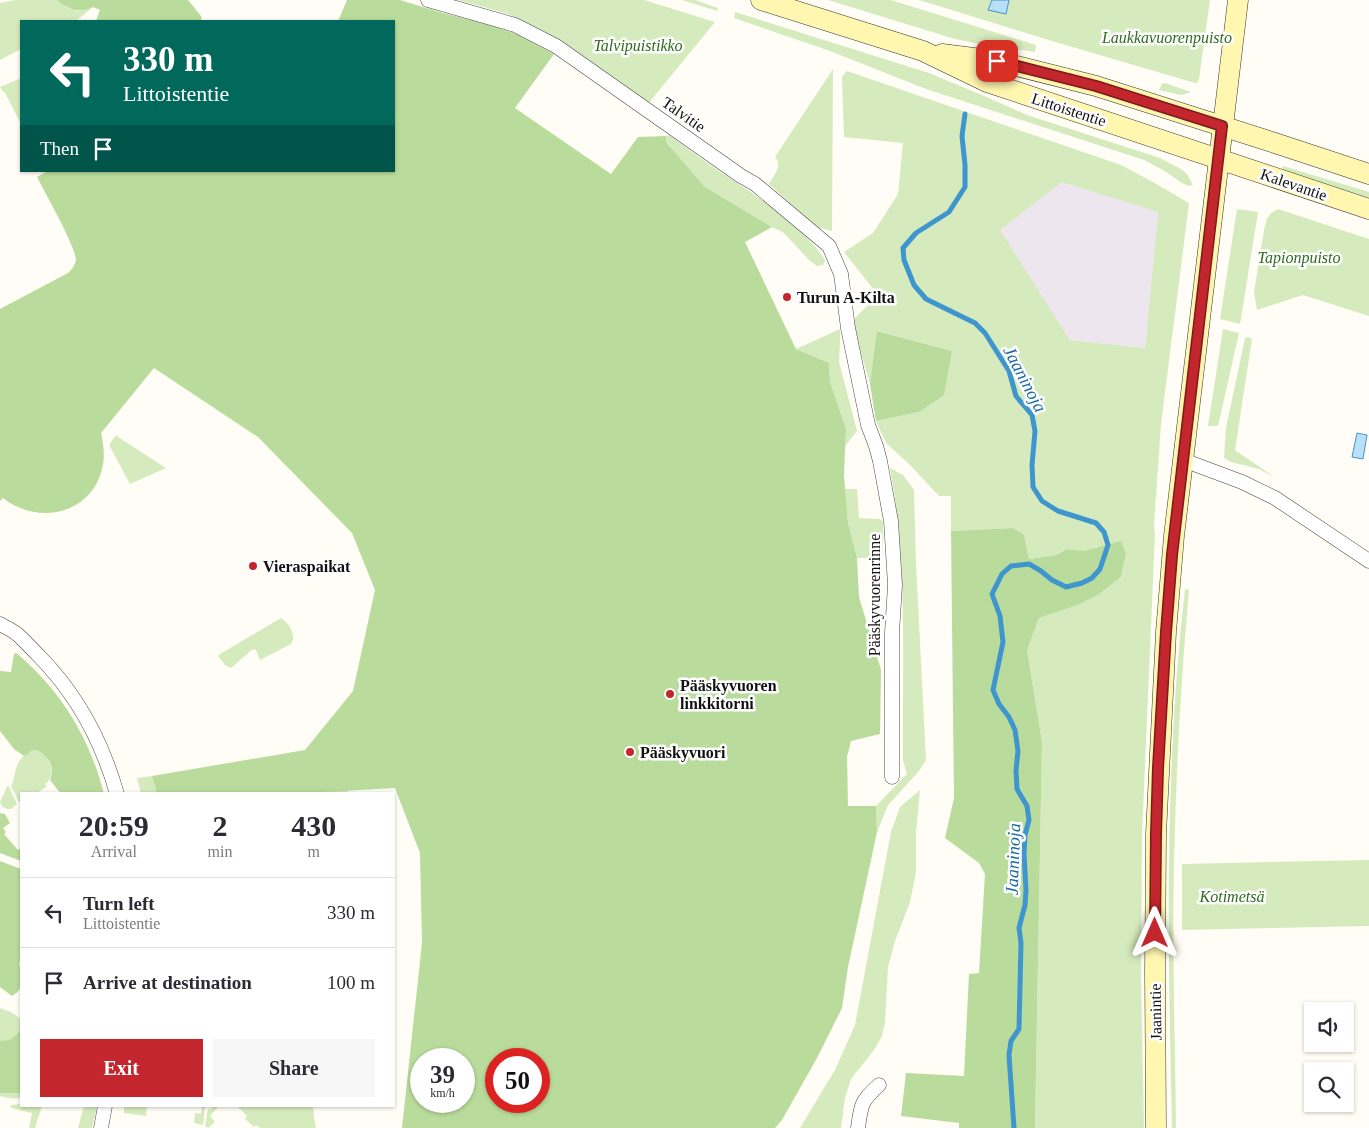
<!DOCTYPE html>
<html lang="en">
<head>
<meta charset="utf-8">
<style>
  body { margin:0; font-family:Georgia,serif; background:#f7f7f7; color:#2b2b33; height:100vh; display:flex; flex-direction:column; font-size:19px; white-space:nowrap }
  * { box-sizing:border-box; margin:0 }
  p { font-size:16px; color:#7c7c81 }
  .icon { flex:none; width:28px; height:28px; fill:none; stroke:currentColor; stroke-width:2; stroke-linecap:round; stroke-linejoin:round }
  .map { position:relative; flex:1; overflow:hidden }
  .panel { position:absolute; left:20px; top:792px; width:375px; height:315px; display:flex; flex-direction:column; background:#fff; border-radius:0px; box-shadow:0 1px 4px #0004 }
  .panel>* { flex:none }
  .top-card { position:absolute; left:20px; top:20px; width:375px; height:152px; border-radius:0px; box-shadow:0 1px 4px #0004; background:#00695c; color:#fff; overflow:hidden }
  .fabs { position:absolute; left:1304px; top:1002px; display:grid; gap:10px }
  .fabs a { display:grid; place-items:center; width:50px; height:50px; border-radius:0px; background:#fff; box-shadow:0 1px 4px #0004; font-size:25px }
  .speed { position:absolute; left:410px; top:1048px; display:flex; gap:10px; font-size:25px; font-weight:700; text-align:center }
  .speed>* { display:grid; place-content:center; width:65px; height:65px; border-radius:50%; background:#fff; box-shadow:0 1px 4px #0004; line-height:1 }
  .speed small { font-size:12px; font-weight:400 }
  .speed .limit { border:8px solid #d22; background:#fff; color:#111 }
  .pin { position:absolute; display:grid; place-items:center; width:42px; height:42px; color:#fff; margin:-21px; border-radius:10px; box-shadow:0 2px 8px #0006 }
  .me { position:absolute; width:55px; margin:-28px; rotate:0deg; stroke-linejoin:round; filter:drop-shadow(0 0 4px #0008) }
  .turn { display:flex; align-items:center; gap:18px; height:105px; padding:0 20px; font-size:22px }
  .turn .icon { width:65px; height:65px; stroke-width:2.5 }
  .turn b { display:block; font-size:35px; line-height:42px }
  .then { display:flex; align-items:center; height:48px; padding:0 20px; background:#0003; gap:10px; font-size:19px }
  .eta { display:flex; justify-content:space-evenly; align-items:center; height:85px; text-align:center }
  .eta b { font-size:30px; font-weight:600; line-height:35px }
  .primary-button { display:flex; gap:10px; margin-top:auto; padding:10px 20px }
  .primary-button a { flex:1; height:58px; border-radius:0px; background:#c4262e; color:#fff; font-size:20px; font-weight:600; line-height:58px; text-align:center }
  .primary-button a+a { background:#f7f7f7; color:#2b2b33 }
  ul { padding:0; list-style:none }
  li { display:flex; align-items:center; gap:15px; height:70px; padding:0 20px; border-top:1px solid #e1e1e2 }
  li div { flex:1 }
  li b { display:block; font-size:19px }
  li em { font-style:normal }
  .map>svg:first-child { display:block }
</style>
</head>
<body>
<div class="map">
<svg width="1369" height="1128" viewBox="0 0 1369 1128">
  <rect width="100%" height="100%" fill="#fffdf5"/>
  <path fill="#eee6ef" d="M1062,181l96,31 -13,136 -75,-8 -71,-110z"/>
  <g fill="#d5ebbd" fill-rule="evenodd">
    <path d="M15,0c10,0 31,0 40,0 18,3 15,18 38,7l-17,14h-55v28l-21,11v-57z"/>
    <path d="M458,0h186l71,22 -67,82 -131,-86 -12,-5z"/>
    <path d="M682,0h13l23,8 -1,3z"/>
    <path d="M828,0h63l145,45 -1,7 -56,-8 -24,-5z"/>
    <path d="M919,0h291l-11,79 -2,4h-2l-143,-42z"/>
    <path d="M735,12l194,61 53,22 45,20 133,43 21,11 6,5 6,11 -4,1 -7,-3 -19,-13 -19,-10 -218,-71 -96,-38 -96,-33z"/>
    <path d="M833,69l-1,162 -16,-4 -47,-43c5,-9 14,-18 6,-27z"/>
    <path d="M847,71l274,94 32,17 36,21 -28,221 -7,101 1,10 -13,300 -1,143 3,150h-109l7,-386 -15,-92 12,-32 39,-13 20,-10 23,-18 5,-23 -27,-6 -15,3 -17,-2 -11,6 -27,4 -5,-23 -11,-8 -62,3v-35h-12l-29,-31 -24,-22 -10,-22 43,-9 33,-61 -74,-20 -8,53 -17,-59 2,-7 23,-23 -34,-43 29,-19 25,-39 5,-51 -59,-6 -2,-60zM1062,182l96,30 -13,136 -75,-8 -70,-110z"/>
    <path d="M21,78v46l-17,-33 -1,1 -3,-5z"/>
    <path d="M1165,83l26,9 -10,3 -22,-5 3,-6z"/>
    <path d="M669,135c18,13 35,26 53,38 36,24 79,51 103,87l-2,5 -6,1 -8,-6 -25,-27 -12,-6 -67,-40 -39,-45v-6z"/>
    <path d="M1283,166l86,26v6l-87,-28z"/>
    <path d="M1237,209l21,3 -18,112 -20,-5z"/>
    <path d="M1278,209l91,30v77l-66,-21 -46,15 -3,-18 10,-62 3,-11 3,-5z"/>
    <path d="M840,329v14l-1,19 18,69 -12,15 1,-17 -16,-47 -1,-19 -33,-14z"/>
    <path d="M1223,329l16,4 -21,93h-10z"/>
    <path d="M1247,337l5,2 -17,111 39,27 -15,-8 -28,-7 -7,-4 2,-30 19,-90z"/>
    <path d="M116,435l5,4 45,29 -36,16 -21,-39z"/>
    <path d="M890,468l13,7 11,15 2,74 10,196 -7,11 -31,34 -11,27 -1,-26 31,-32 -4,-14c-1,-96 5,-197 -13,-292z"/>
    <path d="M845,489h12l2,29 21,1 3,3v36h-26l-9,-35z"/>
    <path d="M1185,589l4,1c-8,90 -13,181 -15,272 -2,89 1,177 2,266h-4c-4,-179 -8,-360 13,-539z"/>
    <path d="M281,618c7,5 13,12 12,22l-2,4 -31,16 -4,-10 -3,-1 -22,19 -6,-3 -7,-9 2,-2z"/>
    <path d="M35,750c14,5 24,23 10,34l2,2 -11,8h-15v6l-2,2 -8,-16c4,-7 3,-13 6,-20 2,-7 11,-15 18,-16z"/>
    <path d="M152,776l5,18h-16l-4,-16z"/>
    <path d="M8,785l9,19 -6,5c-6,0 -9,-1 -11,-7z"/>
    <path d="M347,790l3,4h-61z"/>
    <path d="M920,790l-4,42v40l-6,30 -15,39 -7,26 -3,55 -3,14 -8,14 -23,29 -6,19 -4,30h-41l35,-58 20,-45 36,-193 9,-25z"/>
    <path d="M1369,860v66l-187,4v-66z"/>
    <path d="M0,1008l11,4 10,7c0,14 -6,22 -21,22z"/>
    <path d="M0,1093h21v5c-7,1 -14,0 -21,-2z"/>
    <path d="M21,1104v2h21l-7,22h-6l3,-15 -21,-5v-3z"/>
    <path d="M84,1106h13l-5,22h-14z"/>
    <path d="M124,1106h23l-1,10 -22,-3z"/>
    <path d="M202,1106h3l-2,19 -9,-2 1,-10 6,1z"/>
    <path d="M212,1106h7l-9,10 5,6 -7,6 -3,-2 3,-17 3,1z"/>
    <path d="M237,1106h76l1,12 2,10h-56l-4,-3 -2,2 -9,-8 2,-3z"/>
  </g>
  <g fill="#b9dc9c" fill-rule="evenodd">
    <path d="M56,0h132l13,16 1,5h-106l4,-11 -7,-3c-16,8 -23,1 -37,-7z"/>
    <path d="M347,0h53l43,13 47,12 26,9 38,20 -39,54 96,66 27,-37 28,-1v6l39,45 67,40 -27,15 51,107 33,14 1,19 16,47 -2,46 4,48 9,35 2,39 22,73 -1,64 -29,7 -4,16 1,49h28l1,26 -29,135 -6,41 -25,50 -35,62 -7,8h-373l20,-185 -2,-90 -25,-65 -106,6h-132l-5,-18 153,-26 48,-59 22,-101 -23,-57 -94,-96 -104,-69 -53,65c2,10 4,21 2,31 -8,49 -63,63 -100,34l-3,3v-192l68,-36c4,-4 7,-8 8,-13 0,-13 -32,-69 -39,-83l11,-6h346v-150h-56zM421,1059h43v42h-43zM496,1059h43v42h-43z"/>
    <path d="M877,331l75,20 -8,44 -25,17 -43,9 -6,-37z"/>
    <path d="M1013,528l11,7 5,24 27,-4 11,-6 17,2 37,-10 5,13 -5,23 -23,18 -20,10 -39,13 -12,32 15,92 -7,386h-76v-5l-58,-7 5,-43 58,3 5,-102 10,-1 6,-99 -6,-11 -34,-25 9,-40 -3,-267z"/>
    <path d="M16,653c44,36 74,85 88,141h-43l-11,-14c1,-3 2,-6 2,-8 1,-10 -9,-20 -17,-22 -5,0 -7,5 -11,6l-10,-7 -14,-18v-60l11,1 3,-18z"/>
    <path d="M0,813l5,1 5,9 -7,5 3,4 -2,2 14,16 3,-2v13l-21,-8z"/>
    <path d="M0,861l21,8v92l-2,1c2,13 7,27 -7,34l-12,-9z"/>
    <path d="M21,1027v66h-21v-52c10,0 17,-4 21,-14z"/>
  </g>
  <g fill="#b9e0f7" stroke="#3f96cf">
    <path d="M992,0h17l-3,14 -18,-4z"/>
    <path d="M1357,433l10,2 -4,24 -11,-2z"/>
  </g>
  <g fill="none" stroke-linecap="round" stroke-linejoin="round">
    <path stroke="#3f96cf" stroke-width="5" d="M965,114l-3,22 3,29v22l-16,25 -33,21 -13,15 1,12 10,25 12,14 49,24 10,10 24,38 7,25 16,19 3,16 -3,34 1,22 9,14 16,10 38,12 8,9 4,13 -8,24 -8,9 -10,5 -16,4 -14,-7 -11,-9 -12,-7 -18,2 -9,8 -10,20 8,22 3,26 -10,48 6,14 10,13 6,13 3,21 -2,19 1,19 10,17 2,14 -4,15 -1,19 2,36 -1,15 -6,23 2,15 -2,86 -8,12 -2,14 5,73"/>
    <defs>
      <g id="minor">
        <path d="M428,0l87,25 41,21 185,130 14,8 74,62 12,28 7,54 20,97 8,21 4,15 11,60 4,64 -3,48v144"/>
        <path d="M1183,460l59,22 33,16 94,63"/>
        <path d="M0,624c5,3 12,6 17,10 7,6 14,14 21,21 39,39 64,86 79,139"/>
        <path d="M101,1128l4,-22"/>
        <path d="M858,1128c3,-23 3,-27 21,-43"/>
      </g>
      <g id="secondary">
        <path d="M761,0l162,51 64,31 382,127"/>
        <path d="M942,54l55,7 99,25 182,58 91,30"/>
        <path d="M1156,1128l-1,-156 1,-138 10,-202 8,-96 64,-536"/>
      </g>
    </defs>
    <use href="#minor" stroke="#444" stroke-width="15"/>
    <use href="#secondary" stroke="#333" stroke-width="21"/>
    <use href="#minor" stroke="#fff" stroke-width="14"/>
    <use href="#secondary" stroke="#fff6b0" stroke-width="20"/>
  </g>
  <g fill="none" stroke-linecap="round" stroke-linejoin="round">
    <defs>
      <path id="route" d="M997,61l99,25 126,40 -50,429 -6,77 -8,136 -2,66 -1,99"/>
    </defs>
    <use href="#route" stroke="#7f191e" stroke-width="12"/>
    <use href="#route" stroke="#c4262e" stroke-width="9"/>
  </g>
  <g fill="#c4262e" stroke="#fff" stroke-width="2">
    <circle cx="787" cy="297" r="5"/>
    <circle cx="253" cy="566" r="5"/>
    <circle cx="670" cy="694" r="5"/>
    <circle cx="630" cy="752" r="5"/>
  </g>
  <g text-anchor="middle" stroke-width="5" stroke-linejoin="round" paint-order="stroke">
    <g font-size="16" font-style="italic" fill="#2f6b1f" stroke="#fff">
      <text x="1167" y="43">Laukkavuorenpuisto</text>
      <text x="638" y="51">Talvipuistikko</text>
      <text x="1299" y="263">Tapionpuisto</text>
      <text x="1232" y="902">Kotimetsä</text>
    </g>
    <g font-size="16" fill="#111" stroke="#fff">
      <text transform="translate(1069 109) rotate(18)" y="6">Littoistentie</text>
      <text transform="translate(684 114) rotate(35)" y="6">Talvitie</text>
      <text transform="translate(1294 184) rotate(19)" y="6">Kalevantie</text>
      <text transform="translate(874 595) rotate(-90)" y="6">Pääskyvuorenrinne</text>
      <text transform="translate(1155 1012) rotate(-91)" y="6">Jaanintie</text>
    </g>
    <g font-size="16" font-weight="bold" fill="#111" stroke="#fff" text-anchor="start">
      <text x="797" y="303">Turun A-Kilta</text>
      <text x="263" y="572">Vieraspaikat</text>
      <text x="680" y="691">Pääskyvuoren<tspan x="680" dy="18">linkkitorni</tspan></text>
      <text x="640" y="758">Pääskyvuori</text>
    </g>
    <g font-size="18" font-style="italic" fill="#1768a6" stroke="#fff">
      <text transform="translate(1025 379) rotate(62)" y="6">Jaaninoja</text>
      <text transform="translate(1013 859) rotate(-88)" y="6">Jaaninoja</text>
    </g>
  </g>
</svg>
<div class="fabs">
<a><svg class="icon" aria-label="sound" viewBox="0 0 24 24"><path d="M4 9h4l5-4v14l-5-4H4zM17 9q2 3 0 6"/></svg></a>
<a><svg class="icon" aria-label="search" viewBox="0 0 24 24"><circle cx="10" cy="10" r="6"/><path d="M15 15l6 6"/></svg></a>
</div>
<div class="speed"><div>39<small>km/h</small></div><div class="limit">50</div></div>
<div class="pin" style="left:997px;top:61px;background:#d93025"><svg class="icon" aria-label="arrive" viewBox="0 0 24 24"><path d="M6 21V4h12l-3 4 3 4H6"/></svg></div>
<svg class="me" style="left:1155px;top:933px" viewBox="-20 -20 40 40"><path d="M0-17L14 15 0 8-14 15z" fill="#c4262e" stroke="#fff" stroke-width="4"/></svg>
<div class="top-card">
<div class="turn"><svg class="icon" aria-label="left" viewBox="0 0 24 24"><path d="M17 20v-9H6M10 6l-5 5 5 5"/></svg><div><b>330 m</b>Littoistentie</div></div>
<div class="then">Then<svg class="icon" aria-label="arrive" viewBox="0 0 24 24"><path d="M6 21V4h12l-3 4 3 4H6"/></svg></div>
</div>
<section class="panel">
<div class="eta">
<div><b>20:59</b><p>Arrival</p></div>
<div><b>2</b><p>min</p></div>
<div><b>430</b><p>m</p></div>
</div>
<ul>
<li><svg class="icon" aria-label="left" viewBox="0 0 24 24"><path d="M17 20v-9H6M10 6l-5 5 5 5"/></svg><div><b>Turn left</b><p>Littoistentie</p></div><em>330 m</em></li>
<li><svg class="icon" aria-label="arrive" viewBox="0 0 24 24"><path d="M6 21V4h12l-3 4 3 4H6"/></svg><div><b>Arrive at destination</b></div><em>100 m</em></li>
</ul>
<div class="primary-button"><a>Exit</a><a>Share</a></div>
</section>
</div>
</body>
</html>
